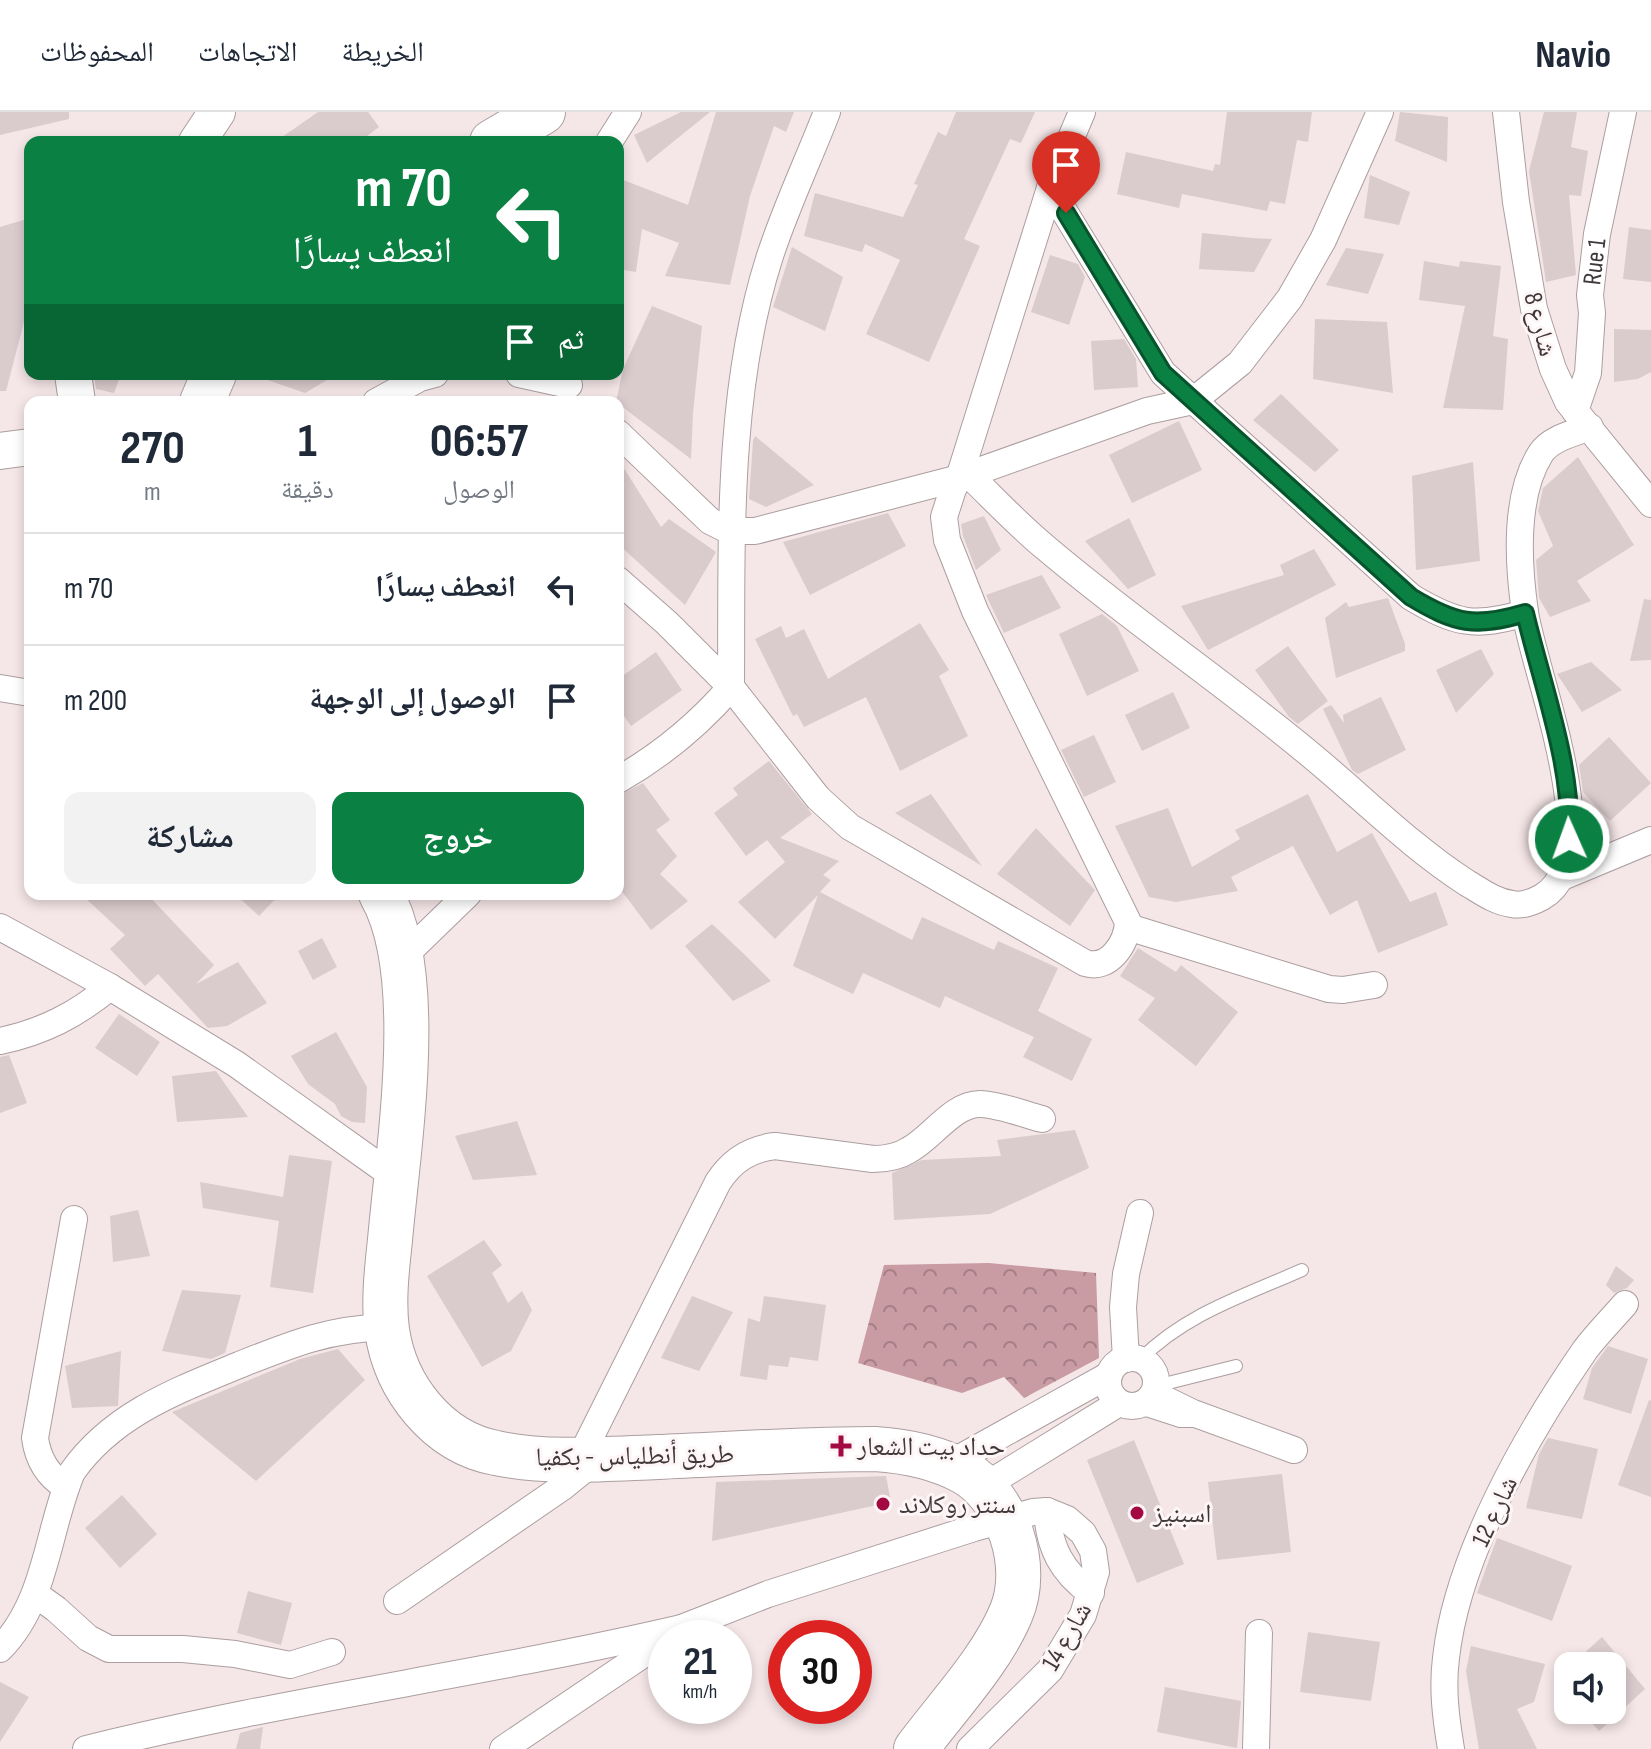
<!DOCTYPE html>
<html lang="ar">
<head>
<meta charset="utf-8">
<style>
  body { margin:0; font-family:"Sofia Sans Condensed","Noto Naskh Arabic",sans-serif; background:#f2f2f3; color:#1f2937; direction:rtl; height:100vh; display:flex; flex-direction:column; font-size:30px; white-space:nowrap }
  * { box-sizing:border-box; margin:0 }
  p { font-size:26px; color:#747a83 }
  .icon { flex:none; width:44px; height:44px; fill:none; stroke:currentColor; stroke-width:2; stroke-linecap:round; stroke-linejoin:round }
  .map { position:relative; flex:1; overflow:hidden; direction:ltr }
  .details { position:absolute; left:24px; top:284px; width:600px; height:504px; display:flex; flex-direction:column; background:#fff; border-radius:16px; box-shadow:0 4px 12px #0003; direction:rtl }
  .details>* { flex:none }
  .hud { position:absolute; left:24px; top:24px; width:600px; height:244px; border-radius:16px; box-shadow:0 4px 12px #0003; direction:rtl; background:#0b8043; color:#fff; overflow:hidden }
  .controls { position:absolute; left:1554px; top:1540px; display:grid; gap:16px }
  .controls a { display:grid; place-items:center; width:72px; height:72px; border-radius:16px; background:#fff; box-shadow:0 4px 12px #0003; font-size:40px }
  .speed { position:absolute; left:648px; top:1508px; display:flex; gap:16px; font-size:40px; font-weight:700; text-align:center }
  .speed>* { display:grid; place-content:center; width:104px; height:104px; border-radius:50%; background:#fff; box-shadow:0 4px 12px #0003; line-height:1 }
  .speed small { font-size:20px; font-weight:400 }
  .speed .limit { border:12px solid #d22; background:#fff; color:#111 }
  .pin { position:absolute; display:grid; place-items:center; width:68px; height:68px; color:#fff; margin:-82px -34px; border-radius:50% 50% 50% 0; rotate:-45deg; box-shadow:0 0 8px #0007 }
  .pin .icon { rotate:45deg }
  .me { position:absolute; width:88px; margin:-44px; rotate:358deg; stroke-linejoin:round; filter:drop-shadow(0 0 6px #0008) }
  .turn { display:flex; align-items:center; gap:28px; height:168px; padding:0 40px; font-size:36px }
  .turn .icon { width:104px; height:104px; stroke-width:2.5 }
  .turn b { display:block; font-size:56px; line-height:68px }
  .then { display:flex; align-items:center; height:76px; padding:0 40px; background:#0003; gap:16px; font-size:30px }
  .eta { display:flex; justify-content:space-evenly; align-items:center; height:136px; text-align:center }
  .eta b { font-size:48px; font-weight:700; line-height:56px }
  .action { display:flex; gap:16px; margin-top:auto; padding:16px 40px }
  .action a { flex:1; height:92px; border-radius:16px; background:#0b8043; color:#fff; font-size:32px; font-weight:700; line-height:92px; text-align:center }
  .action a+a { background:#f2f2f3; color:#1f2937 }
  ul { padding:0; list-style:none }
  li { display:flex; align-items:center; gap:24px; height:112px; padding:0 40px; border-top:2px solid #e0e1e3 }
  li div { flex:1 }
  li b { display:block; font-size:30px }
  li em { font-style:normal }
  header { display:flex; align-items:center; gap:48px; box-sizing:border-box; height:112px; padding:0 40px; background:#fff; border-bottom:2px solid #e0e1e3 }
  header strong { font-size:38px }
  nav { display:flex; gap:44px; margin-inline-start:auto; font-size:28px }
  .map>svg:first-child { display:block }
</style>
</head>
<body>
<header>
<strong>Navio</strong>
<nav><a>الخريطة</a><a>الاتجاهات</a><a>المحفوظات</a></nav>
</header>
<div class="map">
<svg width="1651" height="1637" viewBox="0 0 1651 1637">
  <defs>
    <pattern id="forest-crowns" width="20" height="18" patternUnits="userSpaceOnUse" patternTransform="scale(2)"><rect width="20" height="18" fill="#c99ba2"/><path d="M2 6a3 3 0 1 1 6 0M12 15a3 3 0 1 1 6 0" fill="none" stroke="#a57f85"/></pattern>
  </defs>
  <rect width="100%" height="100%" fill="#f5e6e7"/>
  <path fill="url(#forest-crowns)" d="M989,1151l107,10 3,85 -75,40 -20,-21 -42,16 -104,-30 26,-98z"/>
  <g fill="#dacbcd">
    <path d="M0,0h69v7l-69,16z"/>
    <path d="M318,0h50l11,15 -20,15h-84z"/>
    <path d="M681,0h29l-63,51 -13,-28z"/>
    <path d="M716,0h78l-8,20 -12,-6 -24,70 -20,89 -65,-9 14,-33 -37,-14 -6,43 -18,-3v-91l70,27z"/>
    <path d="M956,0h79l-14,31 -11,-4 -46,100 16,7 -51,116 -63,-28 34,-74 -35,-16 -3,8 -58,-16 11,-43 88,24 15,-32 -4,-1 24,-52 8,4z"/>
    <path d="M1227,0h85l-4,30 -11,-2 -12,64 -15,-3 -3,10 -85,-17 -3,14 -62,-14 9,-42 87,19 2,-7 5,1z"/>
    <path d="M1400,0l48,5 -1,45 -52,-21z"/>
    <path d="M1544,0h33l-6,35 17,4 -7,45 -12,-1 7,80 -30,7 -17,-111z"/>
    <path d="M1370,63l40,17 -11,33 -35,-7z"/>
    <path d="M30,106v81l-24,92h-6v-164z"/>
    <path d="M1629,115l22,3v52l-28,-3z"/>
    <path d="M1202,121l50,5 20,1 -18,33 -55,-3z"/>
    <path d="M792,135l51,30 -18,54 -52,-24z"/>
    <path d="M1346,136l38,6 -16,40 -42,-9z"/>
    <path d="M1050,143l28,9 7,13 -16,48 -38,-13z"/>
    <path d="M1424,149l35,6 1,-6 41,5 -8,70 15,3 -5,71 -60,-2 22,-102 -46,-6z"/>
    <path d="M652,194l50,20 -9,87 -2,46 -75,-57 7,-33z"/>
    <path d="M1315,207l72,3 6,71 -80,-14z"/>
    <path d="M1614,217l37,1v42l-13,7 -24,3z"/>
    <path d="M1124,227l12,20 2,28 -44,3 -3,-49z"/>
    <path d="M94,262h27l-7,19 -18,-4z"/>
    <path d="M259,262h78l-32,19 -46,-16z"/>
    <path d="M1281,282l58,56 -24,22 -62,-52z"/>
    <path d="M1179,309l23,49 -70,33 -23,-48z"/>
    <path d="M755,324l59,49 -48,22 -17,-8 4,-58z"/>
    <path d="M1578,345l56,88 -57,36 14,20 -41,16 -11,-19 -3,-38 17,-14 -15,-35 5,-23z"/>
    <path d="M618,347l43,68 8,-8 47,33 -31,53 -67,-61z"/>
    <path d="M1473,350l7,99 -64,9 -4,-94z"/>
    <path d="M888,401l18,33 -96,49 -27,-53z"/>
    <path d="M984,404l17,34 -25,20 -13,-34 -2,-12z"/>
    <path d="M1129,406l27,57 -28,14 -43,-48z"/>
    <path d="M1314,437l22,36 -128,65 -27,-44 103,-31 -4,-10z"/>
    <path d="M1042,463l19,33 -57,25 -18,-38z"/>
    <path d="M1388,486l17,46v7l-69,27 -11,-60 21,-16 3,5z"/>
    <path d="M1644,487l7,1v60l-21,1z"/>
    <path d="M1102,502l15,12 22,45 -52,25 -28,-62z"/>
    <path d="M920,511l29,47 -10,6 29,60 -68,35 -34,-74 -62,30 -7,-13 -4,2 -38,-77 26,-13 5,12 18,-9 24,50z"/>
    <path d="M1288,534l40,55 -30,23 -9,-7 -34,-47z"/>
    <path d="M1481,537l13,25 -38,39 -20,-43z"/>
    <path d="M656,540l26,38 -51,36 -13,-19v-28z"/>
    <path d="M1591,550l31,28 -40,22 -25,-38z"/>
    <path d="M1173,580l17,36 -48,23 -17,-36z"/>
    <path d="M1381,585l25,53 -48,24 -6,-4 -29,-61 8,-4 13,18 -1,-8z"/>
    <path d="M1094,623l22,47 -32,15 -23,-47z"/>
    <path d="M1609,625l42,46 -41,38 -27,-29 -4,-27z"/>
    <path d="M769,649l43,53 -32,24 59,23 -16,14 8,5 -11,12 92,48 10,-23 72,33 4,-9 60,27 -20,43 54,28 -20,42 -49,-24 11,-20 -89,-41 -5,12 -77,-35 -10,21 -60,-28 25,-71 -43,44 -37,-37 47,-40 -18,-22 -21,16 -32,-43 24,-18 -5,-7z"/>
    <path d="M643,671l27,37 -14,10 21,26 -17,18 28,27 -37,29 -33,-44v-90z"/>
    <path d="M931,682l51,72 -87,-53z"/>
    <path d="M1308,682l29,58 35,-19 38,69 26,-10 12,33 -70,28 -21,-53 -27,15 -37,-69 -62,31 7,14 -62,11 -27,-5 -34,-71 53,-18 24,59 48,-28 -5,-9z"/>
    <path d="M1036,716l59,62 -25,36 -73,-52z"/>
    <path d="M81,782h66l67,71 -18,19 42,-22 29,41 -40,23 -19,2 -50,-54 -13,12 -35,-37 15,-14z"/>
    <path d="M235,782h45l-21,22z"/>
    <path d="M712,812l32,30 27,27 -38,20 -48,-55z"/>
    <path d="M322,826l15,29 -24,13 -15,-29z"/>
    <path d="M1138,836l38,24 5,-7 57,47 -42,54 -58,-46 17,-22 -35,-22z"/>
    <path d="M119,902l41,28 -23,34 -42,-28z"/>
    <path d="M336,920l31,55 -2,36 -13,-1 -11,-6 -6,-12 -27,-20 -17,-28z"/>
    <path d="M9,943l18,48 -27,10v-56z"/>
    <path d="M216,959l32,46 -71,5 -5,-46z"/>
    <path d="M517,1009l20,54 -64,5 -18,-44z"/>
    <path d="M1075,1018l14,38 -99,46 -96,6 -2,-47 30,-13 79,-4 -4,-16z"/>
    <path d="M289,1043l43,6 -19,132 -43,-6 9,-66 -76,-13 -3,-26 83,15z"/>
    <path d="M138,1098l12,46 -37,6 -3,-46z"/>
    <path d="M484,1128l18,25 -10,8 16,30 14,-12 10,19 -21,41 -29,16 -55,-91z"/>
    <path d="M1616,1154l18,14 -7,8 -13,5 -8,-8z"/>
    <path d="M182,1178l59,5 -16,58 -14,6 -49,-8z"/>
    <path d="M692,1184l41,16 -34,59 -38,-13z"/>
    <path d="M764,1184l62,9 -8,56 -28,-4 -2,10 -19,-2 -2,15 -27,-4 8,-58 12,4z"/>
    <path d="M1608,1234l40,13 -17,55 -48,-15 9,-31z"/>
    <path d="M338,1237l27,31 -109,101 -84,-69 128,-53z"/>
    <path d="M121,1239l-3,55 -46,2 -7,-42z"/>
    <path d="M1649,1288l2,1v96l-33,-12z"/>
    <path d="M1548,1326l50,11 -16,70 -56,-11 13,-54z"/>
    <path d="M1134,1328l50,124 -47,19 -50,-123z"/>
    <path d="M1282,1362l9,78 -74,8 -9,-78z"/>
    <path d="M886,1364l5,26 -179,39 4,-59z"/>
    <path d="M122,1383l35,39 -37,34 -35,-40z"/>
    <path d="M1497,1426l75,28 -20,55 -75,-28z"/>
    <path d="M248,1479l44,12 -11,42 -44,-12z"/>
    <path d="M1308,1520l72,10 -9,59 -71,-9z"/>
    <path d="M1602,1525l43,52 -46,42 -19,-21h32v-44h-42z"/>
    <path d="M1471,1534l74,18 -11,38 -17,7 20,40h-58l-13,-78z"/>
    <path d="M0,1570l29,15 -29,45z"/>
    <path d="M1165,1575l76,14 -4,47 -80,-16z"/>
    <path d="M263,1615l-3,22h-24l4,-16z"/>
  </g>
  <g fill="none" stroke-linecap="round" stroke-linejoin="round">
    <defs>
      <g id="lane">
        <path d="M1141,1247c44,-45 105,-64 161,-89"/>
        <path d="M1156,1274l80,-20"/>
        <path d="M1134,1294l46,15h17"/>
      </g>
      <g id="street">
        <path d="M1506,0l10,90 18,107 19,60 15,33 83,102"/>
        <path d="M609,30l19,-30"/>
        <path d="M1050,76l113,185 248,224c45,27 64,31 114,16"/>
        <path d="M519,262l50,11"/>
        <path d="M376,290l44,-24 15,-4"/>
        <path id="s1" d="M1575,299l13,-38 4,-60 -2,-18 7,-61 26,-122"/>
        <path d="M618,321l92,88 20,10h25l204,-53 188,-67 46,-10 47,-38 50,-65 33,-58 57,-128"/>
        <path d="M969,363c25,24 50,51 77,73 86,73 180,136 266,208 52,43 98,90 155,127 14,8 28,19 45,21 9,2 21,-2 30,-7 68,-39 -8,-224 -17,-285 -7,-48 -11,-117 16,-159 10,-15 34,-20 49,-26"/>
        <path d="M618,468l49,43 64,64 87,111 32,29 235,136c24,8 42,-20 43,-41l-153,-311 -28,-71 -3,-23 9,-28 6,-11 91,-290 32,-76"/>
        <path d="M0,576l30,5"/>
        <path d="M618,668c42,-24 81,-56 113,-93 1,-141 -5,-292 38,-428 16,-50 39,-98 58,-147"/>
        <path d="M1562,765l89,-37"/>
        <path d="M0,815l110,60 126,77 160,114"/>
        <path d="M1128,815l201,62 14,1 31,-5"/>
        <path d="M402,846l66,-64"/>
        <path d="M0,929c43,-9 76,-26 110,-54"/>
        <circle cx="1132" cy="1270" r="24"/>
        <path d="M1126,1247l-3,-52 3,-33 14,-61"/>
        <path d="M1154,1282l39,19 101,37"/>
        <path d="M579,1348l139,-278c14,-22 32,-33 57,-36l98,13c13,0 25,-2 36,-9 23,-12 44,-47 72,-46 20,1 42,10 61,15"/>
        <path d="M947,1353l162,-90"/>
        <path d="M66,1375c-18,-11 -28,-27 -31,-49l39,-219"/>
        <path d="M983,1375l136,-84"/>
        <path d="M1047,1399c2,37 15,61 44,82"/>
        <path d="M35,1482l21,15 32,29 21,11h74l52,5 55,11 42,-13"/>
        <path d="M397,1489l167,-115 32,-26"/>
        <path d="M667,1526l17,-11 84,-33 206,-66 59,-16 14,-1 20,8 16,14 10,18 3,21 -13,43 -33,55 -80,79"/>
        <path d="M0,1537c47,-48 47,-118 72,-177 41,-58 104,-81 167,-107 53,-21 89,-36 147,-38"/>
        <path d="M86,1637c197,-49 398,-75 596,-121"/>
        <path d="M503,1637l163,-110"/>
        <path d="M1256,1637l3,-116"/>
        <path d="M1451,1637c-5,-30 -9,-60 -5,-91 11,-102 81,-224 139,-308 12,-16 27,-31 40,-46"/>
      </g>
      <g id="secondary">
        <path d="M197,30l20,-30"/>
        <path d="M73,262l4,28"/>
        <path d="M0,339l30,-4"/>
      </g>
      <g id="highway">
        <path d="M492,30l51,-30"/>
        <path d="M202,290l12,-28"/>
        <path d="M381,782c46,80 17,254 9,346 -3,28 -7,61 -3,90 8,57 50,112 109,123 52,11 109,6 162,4 72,-3 145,-8 217,-8 32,2 61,8 89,23 44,25 67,94 47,141 -20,48 -64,94 -95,136"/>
      </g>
    </defs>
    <use href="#lane" stroke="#ac9ea0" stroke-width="14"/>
    <use href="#street" stroke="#ac9ea0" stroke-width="28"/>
    <use href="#secondary" stroke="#ac9ea0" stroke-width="38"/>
    <use href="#highway" stroke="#ac9ea0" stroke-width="46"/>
    <use href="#lane" stroke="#fff" stroke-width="12"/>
    <use href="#street" stroke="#fff" stroke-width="26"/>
    <use href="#secondary" stroke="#fff" stroke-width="36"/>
    <use href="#highway" stroke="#fff" stroke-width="44"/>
  </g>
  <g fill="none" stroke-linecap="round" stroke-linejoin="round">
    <defs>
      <path id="route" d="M1066,101l97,160 248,224c45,27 64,31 114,16 17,72 48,153 44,226"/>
    </defs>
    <use href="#route" stroke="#07532c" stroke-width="20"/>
    <use href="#route" stroke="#0b8043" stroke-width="14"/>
  </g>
  <g fill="#a40a42" stroke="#fef5f6" stroke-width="3">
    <path d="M837 1322h8v8h8v8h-8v8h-8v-8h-8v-8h8z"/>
    <circle cx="883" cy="1392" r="8"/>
    <circle cx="1137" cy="1401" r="8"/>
  </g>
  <g text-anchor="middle" stroke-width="6" stroke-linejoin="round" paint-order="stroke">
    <g font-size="26" fill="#3f393a" stroke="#fef5f6">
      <text dy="9" stroke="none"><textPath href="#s1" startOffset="152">Rue 1</textPath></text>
      <text transform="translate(1541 212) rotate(75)" y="9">شارع 8</text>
      <text transform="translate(635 1343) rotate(-1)" y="9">طريق أنطلياس - بكفيا</text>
      <text transform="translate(1494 1399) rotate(-65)" y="9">شارع 12</text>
      <text transform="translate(1066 1524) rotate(-60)" y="9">شارع 14</text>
    </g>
    <g font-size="26" fill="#3f393a" stroke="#fef5f6" text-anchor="start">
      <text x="857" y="1343">حداد بيت الشعار</text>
      <text x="899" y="1401">سنتر روكلاند</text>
      <text x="1153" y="1410">اسبنيز</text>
    </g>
  </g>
</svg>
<div class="controls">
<a><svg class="icon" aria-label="sound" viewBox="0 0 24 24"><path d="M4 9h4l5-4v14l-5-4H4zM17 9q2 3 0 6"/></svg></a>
</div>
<div class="speed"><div>21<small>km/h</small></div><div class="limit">30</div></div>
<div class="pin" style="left:1066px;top:101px;background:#d93025"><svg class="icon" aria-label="arrive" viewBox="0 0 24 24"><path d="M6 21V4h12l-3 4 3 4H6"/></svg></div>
<svg class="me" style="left:1569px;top:727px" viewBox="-20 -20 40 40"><circle r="17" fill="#0b8043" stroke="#fff" stroke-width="3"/><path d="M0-11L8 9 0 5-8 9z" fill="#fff"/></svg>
<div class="hud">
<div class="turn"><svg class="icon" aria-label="left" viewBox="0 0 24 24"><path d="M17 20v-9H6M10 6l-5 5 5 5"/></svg><div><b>70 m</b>انعطف يسارًا</div></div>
<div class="then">ثم<svg class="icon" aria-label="arrive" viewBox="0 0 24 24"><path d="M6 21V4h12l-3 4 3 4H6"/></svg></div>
</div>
<section class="details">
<div class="eta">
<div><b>06:57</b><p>الوصول</p></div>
<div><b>1</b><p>دقيقة</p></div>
<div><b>270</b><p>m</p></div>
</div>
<ul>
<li><svg class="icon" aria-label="left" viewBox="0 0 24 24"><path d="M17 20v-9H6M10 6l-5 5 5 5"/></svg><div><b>انعطف يسارًا</b></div><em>70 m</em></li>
<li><svg class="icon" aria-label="arrive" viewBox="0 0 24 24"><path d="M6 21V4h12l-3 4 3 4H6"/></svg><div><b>الوصول إلى الوجهة</b></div><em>200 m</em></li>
</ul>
<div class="action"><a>خروج</a><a>مشاركة</a></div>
</section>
</div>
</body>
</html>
